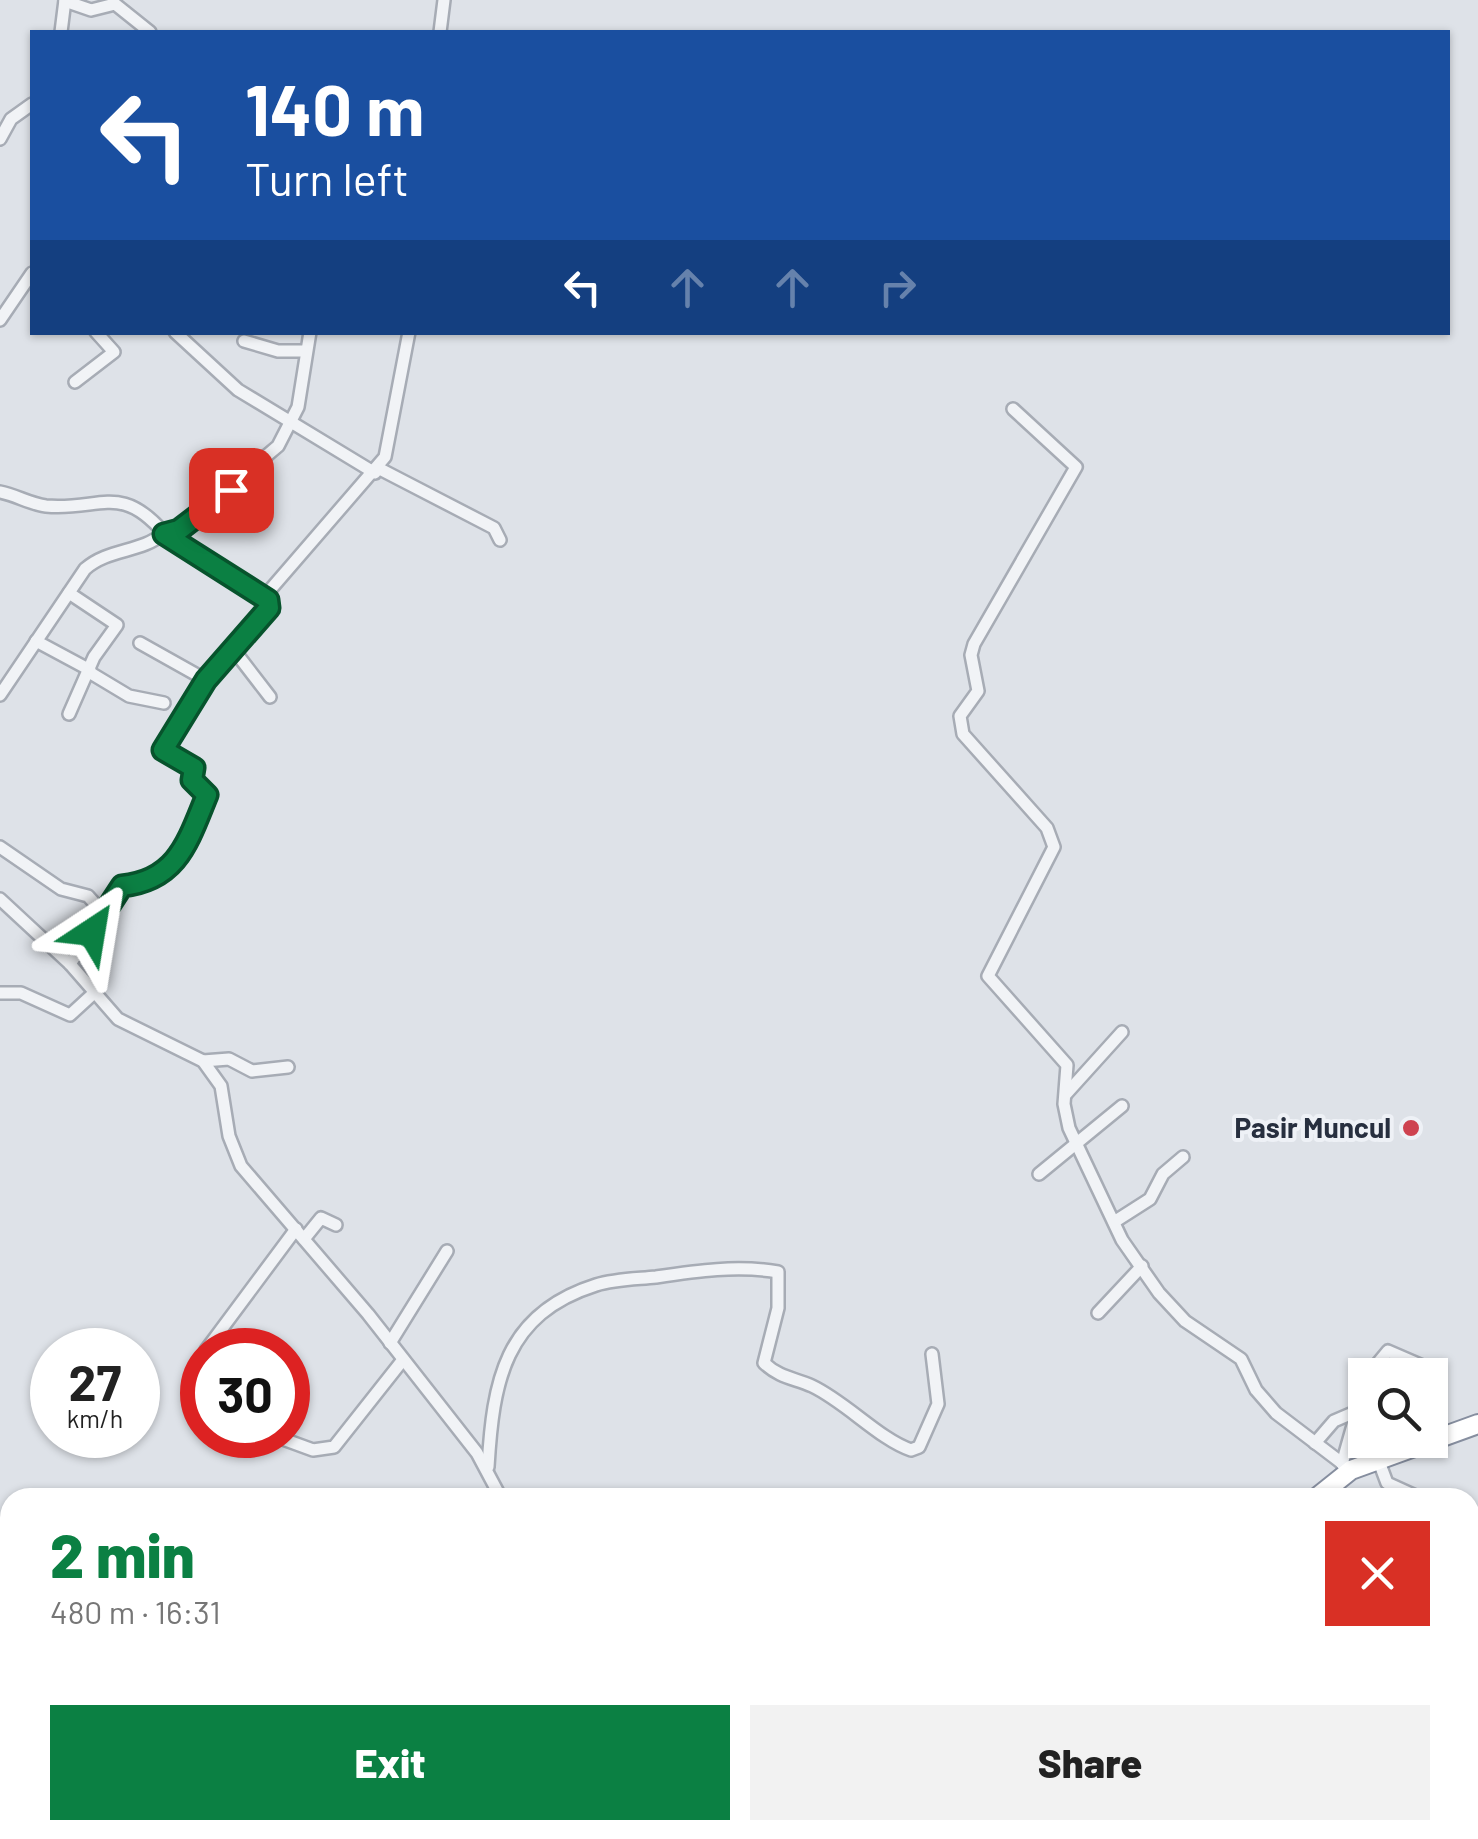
<!DOCTYPE html>
<html lang="en">
<head>
<meta charset="utf-8">
<style>
  body { margin:0; font-family:Barlow,sans-serif; background:#f2f2f2; color:#222; height:100vh; display:flex; flex-direction:column; font-size:38px; white-space:nowrap }
  * { box-sizing:border-box; margin:0 }
  p { font-size:32px; color:#767676 }
  .icon { flex:none; width:55px; height:55px; fill:none; stroke:currentColor; stroke-width:2; stroke-linecap:round; stroke-linejoin:round }
  .map { position:relative; flex:1; overflow:hidden }
  .drawer { position:absolute; left:0px; top:1488px; width:1480px; height:352px; display:flex; flex-direction:column; background:#fff; border-radius:30px 30px 0 0; box-shadow:0 2px 8px #0004 }
  .drawer>* { flex:none }
  .top-card { position:absolute; left:30px; top:30px; width:1420px; height:305px; border-radius:0px; box-shadow:0 2px 8px #0004; background:#1a4fa0; color:#fff; overflow:hidden }
  .buttons { position:absolute; left:1348px; top:1358px; display:grid; gap:20px }
  .buttons a { display:grid; place-items:center; width:100px; height:100px; border-radius:0px; background:#fff; box-shadow:0 2px 8px #0004; font-size:50px }
  .speed { position:absolute; left:30px; top:1328px; display:flex; gap:20px; font-size:50px; font-weight:700; text-align:center }
  .speed>* { display:grid; place-content:center; width:130px; height:130px; border-radius:50%; background:#fff; box-shadow:0 2px 8px #0004; line-height:1 }
  .speed small { font-size:25px; font-weight:400 }
  .speed .limit { border:15px solid #d22; background:#fff; color:#111 }
  .pin { position:absolute; display:grid; place-items:center; width:85px; height:85px; color:#fff; margin:-42px; border-radius:20px; box-shadow:0 5px 15px #0006 }
  .me { position:absolute; width:110px; margin:-55px; rotate:33deg; stroke-linejoin:round; filter:drop-shadow(0 0 8px #0008) }
  .turn { display:flex; align-items:center; gap:35px; height:210px; padding:0 50px; font-size:45px }
  .turn .icon { width:130px; height:130px; stroke-width:2.5 }
  .turn b { display:block; font-size:70px; line-height:85px }
  .lanes { display:flex; align-items:center; height:95px; padding:0 50px; background:#0003; justify-content:center; gap:50px; direction:ltr }
  .lanes .off { opacity:.35 }
  .round { display:grid; place-items:center; flex:none; width:105px; height:105px; border-radius:0px; background:#f2f2f2 }
  .summary { display:flex; align-items:center; justify-content:space-between; height:170px; padding:0 50px }
  h1 { font-size:60px; font-weight:800; line-height:75px; color:#0b8043 }
  .primary-button { display:flex; gap:20px; margin-top:auto; padding:20px 50px }
  .primary-button a { flex:1; height:115px; border-radius:0px; background:#0b8043; color:#fff; font-size:40px; font-weight:800; line-height:115px; text-align:center }
  .primary-button a+a { background:#f2f2f2; color:#222 }
  .map>svg:first-child { display:block }
</style>
</head>
<body>
<div class="map">
<svg width="1478" height="1839" viewBox="0 0 1478 1839">
  <rect width="100%" height="100%" fill="#dee2e8"/>
  <g fill="none" stroke-linecap="round" stroke-linejoin="round">
    <defs>
      <g id="minor">
        <path d="M65,1l26,9 24,-6 35,28"/>
        <path d="M61,32l4,-32"/>
        <path d="M440,32l4,-32"/>
        <path d="M0,139l11,-20 21,-15"/>
        <path d="M0,320l32,-47"/>
        <path d="M175,332l63,58 137,83"/>
        <path d="M244,341l34,10h28"/>
        <path d="M75,382l39,-30 -18,-20"/>
        <path d="M1013,409l63,58 -102,177 -3,11 7,36 -18,25 3,18 84,94 7,19 -66,129 79,89 -3,39 5,24 53,112 37,53 26,28 56,38 15,31 20,23 75,57"/>
        <path d="M378,468l116,60 6,12"/>
        <path d="M0,492c16,3 30,12 46,14 54,5 74,-24 118,27l15,-3 99,-84 20,-39 12,-75"/>
        <path d="M264,597l121,-140 24,-125"/>
        <path d="M36,641l54,29"/>
        <path d="M233,649l37,48"/>
        <path d="M89,672l40,24 35,7"/>
        <path d="M0,695l85,-126c24,-21 56,-16 79,-36l106,70 -64,77"/>
        <path d="M69,714l25,-57 23,-32 -48,-32"/>
        <path d="M0,847l61,42 27,7 17,19"/>
        <path d="M0,899l70,65 48,55 85,42 18,25 8,50 12,30 127,148 109,139 24,45"/>
        <path d="M70,964l53,-77c56,-8 62,-44 84,-90v-5l-15,-12 2,-12 -31,-18 43,-70 -66,-37"/>
        <path d="M0,993h21l49,22 24,-22"/>
        <path d="M203,1061l26,-2 23,12 36,-4"/>
        <path d="M1066,1094l56,-62"/>
        <path d="M1039,1174l83,-68"/>
        <path d="M1114,1222l36,-23 13,-25 20,-17"/>
        <path d="M304,1239l17,-21 15,7"/>
        <path d="M1098,1313l44,-47"/>
        <path d="M390,1343l57,-92"/>
        <path d="M206,1350l90,-121"/>
        <path d="M1368,1375l20,-24 44,19 -2,12"/>
        <path d="M272,1435l41,15 21,-3 68,-86"/>
        <path d="M1315,1443l19,-22 28,-12"/>
        <path d="M1378,1459l9,24 33,15"/>
        <path d="M1342,1464l23,-81"/>
        <path d="M488,1467c5,-85 16,-153 108,-182 19,-6 40,-6 60,-8 40,-6 82,-12 122,-5v36l-14,55c16,15 30,15 48,23 34,16 67,53 99,64l8,-3 19,-43 -6,-50"/>
        <path d="M0,1536l10,-6"/>
        <path d="M6,1557l4,6"/>
        <path d="M1470,1557l8,-35"/>
        <path d="M1470,1670l8,3"/>
        <path d="M0,1704l10,-2"/>
        <path d="M0,1767l10,-7"/>
        <path d="M536,1830h29"/>
        <path d="M1065,1830l13,6"/>
        <path d="M80,1839l6,-9"/>
        <path d="M154,1839l3,-9"/>
        <path d="M455,1839l3,-9"/>
        <path d="M975,1839l4,-9"/>
        <path d="M1393,1839l3,-9"/>
      </g>
      <g id="trunk">
        <path d="M1316,1498l35,-28 127,-46"/>
        <path d="M869,1839l7,-9"/>
      </g>
    </defs>
    <use href="#minor" stroke="#a7acb5" stroke-width="16"/>
    <use href="#trunk" stroke="#868e9f" stroke-width="22"/>
    <use href="#minor" stroke="#f1f3f6" stroke-width="11"/>
    <path stroke="#fff" stroke-width="15" d="M1140,1830l15,9"/>
    <use href="#trunk" stroke="#fff" stroke-width="18"/>
  </g>
  <g fill="none" stroke-linecap="round" stroke-linejoin="round">
    <defs>
      <path id="route" d="M92,932l30,-46c56,-6 66,-45 85,-91l-15,-15 2,-12 -31,-18 43,-70 63,-72 -1,-8 -104,-66 15,-4 52,-40"/>
    </defs>
    <use href="#route" stroke="#07532c" stroke-width="25"/>
    <use href="#route" stroke="#0b8043" stroke-width="18"/>
  </g>
  <circle fill="#ce424f" stroke="#eef1f6" stroke-width="4" cx="1411" cy="1128" r="10"/>
  <g text-anchor="middle" stroke-width="8" stroke-linejoin="round" paint-order="stroke">
    <g font-size="28" font-weight="bold" fill="#272f3f" stroke="#eef1f6" text-anchor="end">
      <text x="1391" y="1138">Pasir Muncul</text>
    </g>
  </g>
</svg>
<div class="buttons">
<a><svg class="icon" aria-label="search" viewBox="0 0 24 24"><circle cx="10" cy="10" r="6"/><path d="M15 15l6 6"/></svg></a>
</div>
<div class="speed"><div>27<small>km/h</small></div><div class="limit">30</div></div>
<div class="pin" style="left:231px;top:490px;background:#d93025"><svg class="icon" aria-label="arrive" viewBox="0 0 24 24"><path d="M6 21V4h12l-3 4 3 4H6"/></svg></div>
<svg class="me" style="left:92px;top:932px" viewBox="-20 -20 40 40"><path d="M0-17L14 15 0 8-14 15z" fill="#0b8043" stroke="#fff" stroke-width="4"/></svg>
<div class="top-card">
<div class="turn"><svg class="icon" aria-label="left" viewBox="0 0 24 24"><path d="M17 20v-9H6M10 6l-5 5 5 5"/></svg><div><b>140 m</b>Turn left</div></div>
<div class="lanes"><svg class="icon" aria-label="left" viewBox="0 0 24 24"><path d="M17 20v-9H6M10 6l-5 5 5 5"/></svg><svg class="icon off" aria-label="ahead" viewBox="0 0 24 24"><path d="M12 20V5M6 11l6-6 6 6"/></svg><svg class="icon off" aria-label="ahead" viewBox="0 0 24 24"><path d="M12 20V5M6 11l6-6 6 6"/></svg><svg class="icon off" aria-label="right" viewBox="0 0 24 24"><path d="M7 20v-9h11M14 6l5 5-5 5"/></svg></div>
</div>
<section class="drawer">
<div class="summary"><div><h1>2 min</h1><p>480 m · 16:31</p></div><a class="round" style="background:#d93025;color:#fff"><svg class="icon" aria-label="close" viewBox="0 0 24 24"><path d="M6 6l12 12M18 6L6 18"/></svg></a></div>
<div class="primary-button"><a>Exit</a><a>Share</a></div>
</section>
</div>
</body>
</html>
